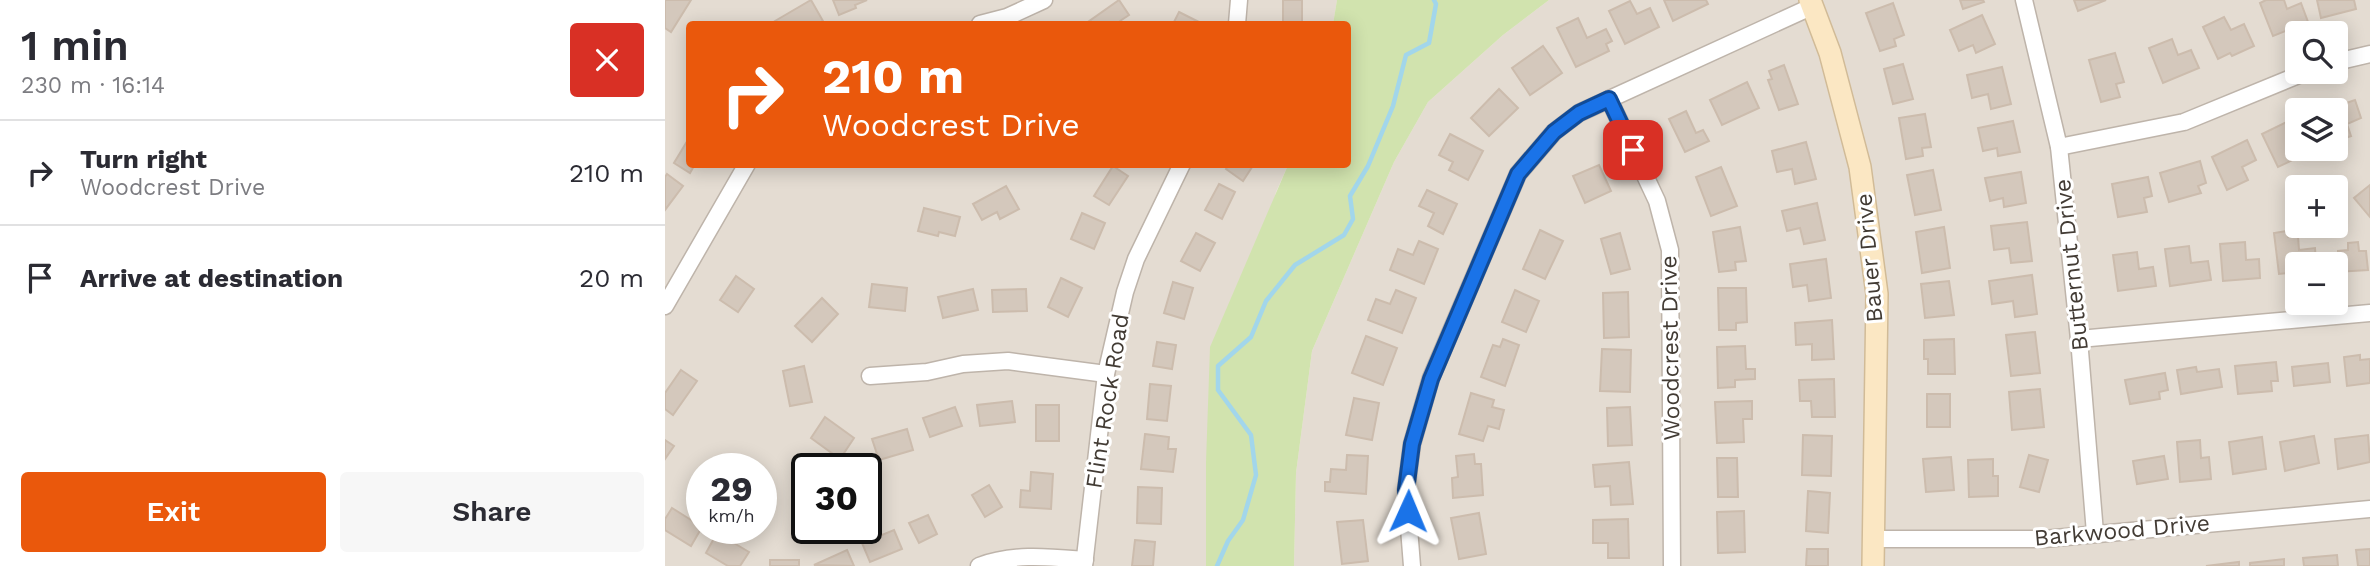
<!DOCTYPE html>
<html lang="en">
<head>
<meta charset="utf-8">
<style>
  body { margin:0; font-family:"Work Sans",sans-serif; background:#f7f7f7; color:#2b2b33; height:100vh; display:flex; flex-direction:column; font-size:26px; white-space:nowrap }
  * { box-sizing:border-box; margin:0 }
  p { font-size:23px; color:#7c7c81 }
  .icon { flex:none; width:38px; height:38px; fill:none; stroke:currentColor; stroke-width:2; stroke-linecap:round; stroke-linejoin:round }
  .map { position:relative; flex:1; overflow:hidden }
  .drawer { display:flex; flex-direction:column; background:#fff; width:665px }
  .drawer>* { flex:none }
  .banner { position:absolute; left:21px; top:21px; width:665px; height:147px; border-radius:7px; box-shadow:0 4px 18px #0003; background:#ea580c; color:#fff; overflow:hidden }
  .fabs { position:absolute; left:1620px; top:21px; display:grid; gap:14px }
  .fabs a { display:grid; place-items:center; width:63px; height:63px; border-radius:7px; background:#fff; box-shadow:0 4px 18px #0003; font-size:35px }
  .speed { position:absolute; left:21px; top:453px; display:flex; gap:14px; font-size:35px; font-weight:700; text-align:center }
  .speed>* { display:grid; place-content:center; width:91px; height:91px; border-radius:50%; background:#fff; box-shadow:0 4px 18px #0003; line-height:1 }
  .speed small { font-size:18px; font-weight:400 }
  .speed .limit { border:4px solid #111; border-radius:10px; background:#fff; color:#111 }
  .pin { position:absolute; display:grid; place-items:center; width:60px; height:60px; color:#fff; margin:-30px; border-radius:14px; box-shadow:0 4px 10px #0006 }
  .me { position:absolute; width:77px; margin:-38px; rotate:1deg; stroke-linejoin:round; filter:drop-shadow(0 0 5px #0008) }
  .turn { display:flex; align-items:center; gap:24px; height:147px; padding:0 21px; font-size:32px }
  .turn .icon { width:91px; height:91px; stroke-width:2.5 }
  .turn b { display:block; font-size:49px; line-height:60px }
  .round { display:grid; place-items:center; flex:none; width:74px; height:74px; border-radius:7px; background:#f7f7f7 }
  .head { display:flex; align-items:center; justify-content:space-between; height:119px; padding:0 21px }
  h1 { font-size:42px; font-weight:600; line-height:52px }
  .button { display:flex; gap:14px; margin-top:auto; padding:14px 21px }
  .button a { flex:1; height:80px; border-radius:7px; background:#ea580c; color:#fff; font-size:28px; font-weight:600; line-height:80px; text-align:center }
  .button a+a { background:#f7f7f7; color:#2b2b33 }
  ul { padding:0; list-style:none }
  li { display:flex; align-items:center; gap:21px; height:105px; padding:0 21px; border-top:2px solid #e1e1e2 }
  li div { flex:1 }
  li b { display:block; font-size:26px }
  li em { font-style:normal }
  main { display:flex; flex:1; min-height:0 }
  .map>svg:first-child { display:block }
</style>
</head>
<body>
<main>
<section class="drawer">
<div class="head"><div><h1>1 min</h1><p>230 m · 16:14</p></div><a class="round" style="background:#d93025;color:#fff"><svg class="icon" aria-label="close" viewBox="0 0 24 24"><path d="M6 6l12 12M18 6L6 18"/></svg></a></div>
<ul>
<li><svg class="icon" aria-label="right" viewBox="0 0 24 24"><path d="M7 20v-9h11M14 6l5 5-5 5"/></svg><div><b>Turn right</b><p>Woodcrest Drive</p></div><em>210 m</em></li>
<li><svg class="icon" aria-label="arrive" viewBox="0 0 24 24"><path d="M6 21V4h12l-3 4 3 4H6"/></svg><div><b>Arrive at destination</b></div><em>20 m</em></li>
</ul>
<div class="button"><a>Exit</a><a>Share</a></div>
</section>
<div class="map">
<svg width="1705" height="566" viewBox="0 0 1705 566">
  <rect width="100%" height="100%" fill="#f1ebe3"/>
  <g fill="#e4dcd2" fill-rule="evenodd">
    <path d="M0,0h672l-4,24h-644v140l599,1 -12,27 -70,270v104h-541zM37,469h59v59h-59zM142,469h59v59h-59z"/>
    <path d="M884,0h821v566h-1076l2,-93 16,-122 82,-189 34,-60 75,-67zM1633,33h38v39h-38zM1633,110h38v39h-38zM1633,187h38v39h-38zM1633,264h38v39h-38z"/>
  </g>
  <path fill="#d1e3ae" d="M672,0h212l-46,35 -75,67 -34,60 -82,189 -16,122 -2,93h-88v-104l4,-115 78,-182 59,-1v-140h-14z"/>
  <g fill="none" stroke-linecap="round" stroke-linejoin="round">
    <path stroke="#a2d6eb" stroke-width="4.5" d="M552,566l11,-25 15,-21 13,-45 -5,-40 -33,-45v-24l33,-29 15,-36 29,-36 49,-30 9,-16 -3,-23 18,-30 25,-60 13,-51 23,-12 7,-39 -2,-4"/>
  </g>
  <g fill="#d4c8bc" stroke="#ccbcad" stroke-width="2">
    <path d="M0,0h26l-20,32 -6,-4z"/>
    <path d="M146,0l12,21 -6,3h-40l-2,-3z"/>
    <path d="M168,0h34l-12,5 1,3 -17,7z"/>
    <path d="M454,0l10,15 -9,6 2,3h-32l-2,-2z"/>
    <rect x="618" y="0" width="19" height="24"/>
    <path d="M999,0h42l2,4 -35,17z"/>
    <path d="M1295,0h23l1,2 -21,7z"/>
    <path d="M1409,0h32l-28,11z"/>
    <path d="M1601,0h18l3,9 14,-6 7,19 -35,14 -13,-33z"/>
    <path d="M1652,0h37l2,9 -35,9z"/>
    <path d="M965,1l7,13 13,-6 9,19 -34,17 -16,-33z"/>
    <path d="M1228,3l11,32 -10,4 2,7 -16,5 -14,-38z"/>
    <path d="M514,12l20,10 -1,2h-25z"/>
    <path d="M1317,15l13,29 -19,9 -3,-8 -14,6 -9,-21z"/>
    <path d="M1559,17l7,13 13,-6 10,22 -22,10 -2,-3 -12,6 -15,-32z"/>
    <path d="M913,18l9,20 19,-9 6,12 -6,3 3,7 -33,16 -19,-39z"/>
    <path d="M1507,39l6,16 13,-5 8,18 -36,15 -14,-35z"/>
    <path d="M878,46l19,27 -32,22 -18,-27z"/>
    <path d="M1450,53l9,29 -8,2 4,13 -19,5 -12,-42z"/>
    <path d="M1238,64l10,35 -20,5 -9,-35z"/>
    <path d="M1119,65l14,39 -19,6 -11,-30 4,-1 -3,-8z"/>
    <path d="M1337,67l9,37 -20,5 -3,-15 -16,4 -5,-23z"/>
    <path d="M1082,82l12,26 -37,17 -12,-25z"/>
    <path d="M834,89l19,19 -29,28 -18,-18z"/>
    <path d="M1690,100l6,18 -14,6 4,12 -15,5v-31h-10z"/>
    <path d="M1021,111l10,22 7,-3 6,11 -24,11 -16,-33z"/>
    <path d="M1260,114l6,33 -9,1 1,8 -17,3 -7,-41z"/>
    <path d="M1632,117l1,23 -5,3 6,14 -21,10 -16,-33z"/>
    <path d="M1348,121l7,31 -22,4 -1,-8 -14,3 -5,-23z"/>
    <path d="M785,134l33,17 -15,29 -19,-10 4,-8 -14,-7z"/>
    <path d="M24,138v26h6l-5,9 -16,-10z"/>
    <path d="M1582,140l9,20 -14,7 6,13 -21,10 -15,-33z"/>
    <path d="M1141,142l10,37 -21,5 -3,-15 -15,3 -5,-21z"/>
    <path d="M1535,161l6,22 -8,3 3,7 -32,9 -9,-29z"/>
    <path d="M564,164h25l-11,17 -17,-12z"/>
    <path d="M934,165l12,26 -26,12 -12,-27z"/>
    <path d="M448,166l15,10 -19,29 -15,-9z"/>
    <path d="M1056,167l16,39 -26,10 -15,-39z"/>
    <path d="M1268,170l8,40 -26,5 -8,-40z"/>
    <path d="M1356,172l5,31 -22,4 -1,-9 -13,3 -5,-23z"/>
    <path d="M2,174l16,12 -18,24v-33z"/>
    <path d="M1483,177l4,19 -8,2 3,14 -29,5 -6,-33z"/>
    <path d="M554,184l16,8 -13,27 -17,-9z"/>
    <path d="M1705,185v32l-16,-19z"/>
    <path d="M341,186l13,23 -19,10 -3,-7 -15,8 -9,-16z"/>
    <path d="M762,190l30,14 -14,30 -15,-8 6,-13 -15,-7z"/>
    <path d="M1152,203l8,37 -21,4 -4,-16 -13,3 -5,-20z"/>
    <path d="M259,208l36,9 -5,19 -16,-4 -1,4 -20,-5z"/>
    <path d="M417,213l23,10 -11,26 -23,-10z"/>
    <path d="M1362,222l5,39 -21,2 -2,-15 -15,2 -3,-24z"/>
    <path d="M1075,227l6,34 -11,1 1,8 -17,2 -6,-40z"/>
    <path d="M1279,227l6,41 -28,5 -6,-41z"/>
    <path d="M875,230l23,11 -18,38 -22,-10z"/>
    <path d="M1622,231l1,6 10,-1 1,14 16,-2 1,16h-18v8l-19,2 -5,-41z"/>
    <path d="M531,233l19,10 -15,28 -19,-10z"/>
    <path d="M955,233l10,36 -19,5 -10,-35z"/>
    <path d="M754,241l19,8 -14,35 -34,-14 8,-21 15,6z"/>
    <path d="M1580,242l1,18 13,-1 1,19 -37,3 -3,-37z"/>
    <path d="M1693,242l1,9h7l2,19 -32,2v-8h-5l-1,-9h8v-4l10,-1v-7z"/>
    <path d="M1524,246l2,17 17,-2 3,19 -41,6 -5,-37z"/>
    <path d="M1472,252l2,17 14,-2 3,19 -38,5 -5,-36z"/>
    <path d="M1161,259l5,39 -22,3 -2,-16 -14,2 -3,-23z"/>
    <path d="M1367,275l5,39 -22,3 -2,-16 -21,3 -3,-23z"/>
    <path d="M71,276l18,13 -16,23 -18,-12z"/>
    <path d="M396,278l21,10 -14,29 -20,-10z"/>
    <path d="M1284,281l5,34 -29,3 -4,-34z"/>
    <path d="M508,282l20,6 -9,31 -20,-6z"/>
    <path d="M207,284l35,4 -2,23 -36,-4z"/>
    <path d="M1053,288h28l1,34 -11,1v7h-17z"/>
    <path d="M308,289l5,21 -35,8 -5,-21z"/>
    <path d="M361,289l1,22 -34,1 -1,-22z"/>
    <path d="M731,290l20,8 -14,35 -34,-13 8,-21 14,5z"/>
    <path d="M850,290l24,11 -13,31 -24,-10z"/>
    <path d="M963,292l1,45 -25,1 -1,-45z"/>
    <path d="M157,298l16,16 -26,28 -17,-16z"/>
    <path d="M1167,320l2,39 -22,1v-16l-16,1 -1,-22z"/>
    <path d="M1370,332l5,41 -29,3 -5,-41z"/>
    <path d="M701,336l31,12 -14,37 -31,-12z"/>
    <path d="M838,339l16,6 -14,41 -24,-9 12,-32 7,2z"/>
    <path d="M1289,339l1,35h-27v-15h-4v-19z"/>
    <path d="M492,342l19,3 -4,24 -19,-3z"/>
    <path d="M1080,346l1,23h9v10l-20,1v7l-17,1 -1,-41z"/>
    <path d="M937,349l29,1 -1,42 -30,-1z"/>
    <path d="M1695,355v5l10,-1v24l-23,3 -3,-29z"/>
    <path d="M1611,362l2,19h-7l1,10 -34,3 -3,-28z"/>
    <path d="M1663,363l2,19 -36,4 -2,-19z"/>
    <path d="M139,366l8,36 -22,4 -7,-35z"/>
    <path d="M1531,367l1,5 22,-3 3,18 -41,7 -4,-24z"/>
    <path d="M16,370l16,11 -24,34 -8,-6v-16z"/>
    <path d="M1500,373l3,17 -9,2 1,7 -30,5 -5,-24z"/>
    <path d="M1169,379l1,38h-23l-1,-16h-11l-1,-21z"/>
    <path d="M485,384l21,2 -4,35 -20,-2z"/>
    <path d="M1375,389l4,38 -32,3 -3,-38z"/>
    <path d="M806,393l23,7 -2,7 12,3 -5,19 -11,-3 -5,15 -24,-7z"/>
    <rect x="1262" y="394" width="23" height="33"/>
    <path d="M689,398l25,5 -7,37 -26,-5z"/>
    <path d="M347,401l3,21 -35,4 -3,-21z"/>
    <path d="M1087,401v18h-9l1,23 -27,1 -2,-41z"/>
    <rect x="371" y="405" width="23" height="36"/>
    <path d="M290,407l7,19 -32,11 -7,-19z"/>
    <path d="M965,407l2,38 -24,1 -1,-38z"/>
    <path d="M160,417l29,21 -14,21 -29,-21z"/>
    <path d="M242,429l6,21 -34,10 -7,-21z"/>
    <path d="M480,434l24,3 -1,12h8l-3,23 -32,-3z"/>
    <path d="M1138,435l29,1 -1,40 -29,-1z"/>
    <path d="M1703,435l2,27 -32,7 -3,-30z"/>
    <path d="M1649,436l5,27 -34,8 -5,-29z"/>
    <path d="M1597,437l4,32 -33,5 -4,-32z"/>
    <path d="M0,440l9,6 -9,13z"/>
    <path d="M1535,440l1,18 8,-1 2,22 -31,3 -3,-40z"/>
    <path d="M809,454l1,10h6l2,31 -30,3 -1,-20 6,-1 -2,-21z"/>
    <path d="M682,455l21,1 -2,38 -41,-3v-9h5l1,-13 15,1z"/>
    <path d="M1364,455l19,5 -9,32 -19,-5z"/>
    <path d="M1499,456l4,23 -31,5 -4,-23z"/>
    <path d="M1286,457l3,33 -28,2 -3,-33z"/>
    <path d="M1052,458h20l1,39h-20z"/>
    <path d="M1328,459v17h5v20l-29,1 -1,-37z"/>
    <path d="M964,462l4,42 -22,1 -1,-19 -15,1 -2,-22z"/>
    <path d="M366,472l22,2 -2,35 -31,-2 1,-17 9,1z"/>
    <path d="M324,485l13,22 -17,10 -13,-22z"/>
    <path d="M473,487l24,1 -1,36 -24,-1z"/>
    <path d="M1143,491l22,2 -2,40 -22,-2z"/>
    <path d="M7,508l30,19 -11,19 -26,-16v-11z"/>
    <path d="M1079,511l1,41 -27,1 -1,-41z"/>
    <path d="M814,513l7,41 -27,5 -8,-41z"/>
    <path d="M263,515l9,19 -18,9 -10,-20z"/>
    <path d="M963,519l1,39h-21v-15h-15v-23z"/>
    <path d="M698,520l5,41 -26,3 -5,-42z"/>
    <path d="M229,530l8,19 -32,13 -8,-19z"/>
    <path d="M52,533l32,19 -9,14h-12l-22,-13z"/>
    <path d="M470,540l20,2 -2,24h-21z"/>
    <path d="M1142,549h21v17h-22z"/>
    <path d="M1705,549v17h-12l-2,-16z"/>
    <path d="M182,550l7,16 -40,-1z"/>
    <path d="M1672,555l1,11h-34l-1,-8z"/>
    <path d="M1619,559v7h-34v-3z"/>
    <rect x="105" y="560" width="29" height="6"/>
    <path d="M1574,562v4h-33z"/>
  </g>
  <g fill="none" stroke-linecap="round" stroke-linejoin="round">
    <defs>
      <g id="street">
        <path d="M1359,0l35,147 20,192 16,194"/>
        <path d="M315,24l27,-7 37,-17"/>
        <path d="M572,24l2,-24"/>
        <path d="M1671,62l34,-8"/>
        <path d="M944,99l48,102 13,49 2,316"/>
        <path d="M1394,147l125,-25 122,-50"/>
        <path d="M0,306l82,-142"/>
        <path d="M1414,339l291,-26"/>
        <path d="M205,376l57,-4 36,-8 45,-3 98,13"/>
        <path d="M1209,539h170l326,-30"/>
        <path d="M314,566c34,-13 70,-9 106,-6"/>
        <path d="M419,566l22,-192 19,-82 11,-33 46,-95"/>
        <path d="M747,566l-6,-76 6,-46 19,-66 87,-204 36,-42 25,-19 234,-107"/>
      </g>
      <path id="secondary" d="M1145,0l20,53 30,114 17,127 -4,272"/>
    </defs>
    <use href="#street" stroke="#beb4aa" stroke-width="19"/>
    <use href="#secondary" stroke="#d1bb97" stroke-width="24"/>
    <use href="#street" stroke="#fff" stroke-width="16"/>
    <use href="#secondary" stroke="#fbe7c3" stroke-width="21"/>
  </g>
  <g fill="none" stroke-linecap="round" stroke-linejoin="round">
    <defs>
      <path id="route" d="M743,511l-2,-21 6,-46 19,-65 87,-205 36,-42 25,-19 30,-14 24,51"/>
    </defs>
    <use href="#route" stroke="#114b97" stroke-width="18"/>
    <use href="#route" stroke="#1a73e8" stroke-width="12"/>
  </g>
  <g text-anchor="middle" stroke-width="6" stroke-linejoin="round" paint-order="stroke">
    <g font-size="23" fill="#423b34" stroke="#fff">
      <text transform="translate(1204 258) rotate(-95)" y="8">Bauer Drive</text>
      <text transform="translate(1406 265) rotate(-96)" y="8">Butternut Drive</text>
      <text transform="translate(1005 348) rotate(-91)" y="8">Woodcrest Drive</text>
      <text transform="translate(442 401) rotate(-81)" y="8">Flint Rock Road</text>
      <text transform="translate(1457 530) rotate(-5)" y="8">Barkwood Drive</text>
    </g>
  </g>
</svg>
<div class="fabs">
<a><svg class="icon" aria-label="search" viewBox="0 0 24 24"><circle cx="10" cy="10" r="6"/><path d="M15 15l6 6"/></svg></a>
<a><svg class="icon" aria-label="layers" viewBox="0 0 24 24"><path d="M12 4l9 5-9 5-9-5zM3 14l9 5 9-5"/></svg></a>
<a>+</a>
<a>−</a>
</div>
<div class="speed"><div>29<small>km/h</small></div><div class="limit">30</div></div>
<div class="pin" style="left:968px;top:150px;background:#d93025"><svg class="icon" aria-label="arrive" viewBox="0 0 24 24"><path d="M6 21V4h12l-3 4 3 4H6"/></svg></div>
<svg class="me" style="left:743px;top:511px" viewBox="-20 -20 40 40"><path d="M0-17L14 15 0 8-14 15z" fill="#1a73e8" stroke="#fff" stroke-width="4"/></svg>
<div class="banner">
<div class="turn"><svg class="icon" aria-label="right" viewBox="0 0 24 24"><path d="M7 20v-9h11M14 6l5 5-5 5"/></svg><div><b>210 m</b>Woodcrest Drive</div></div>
</div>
</div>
</main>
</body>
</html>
